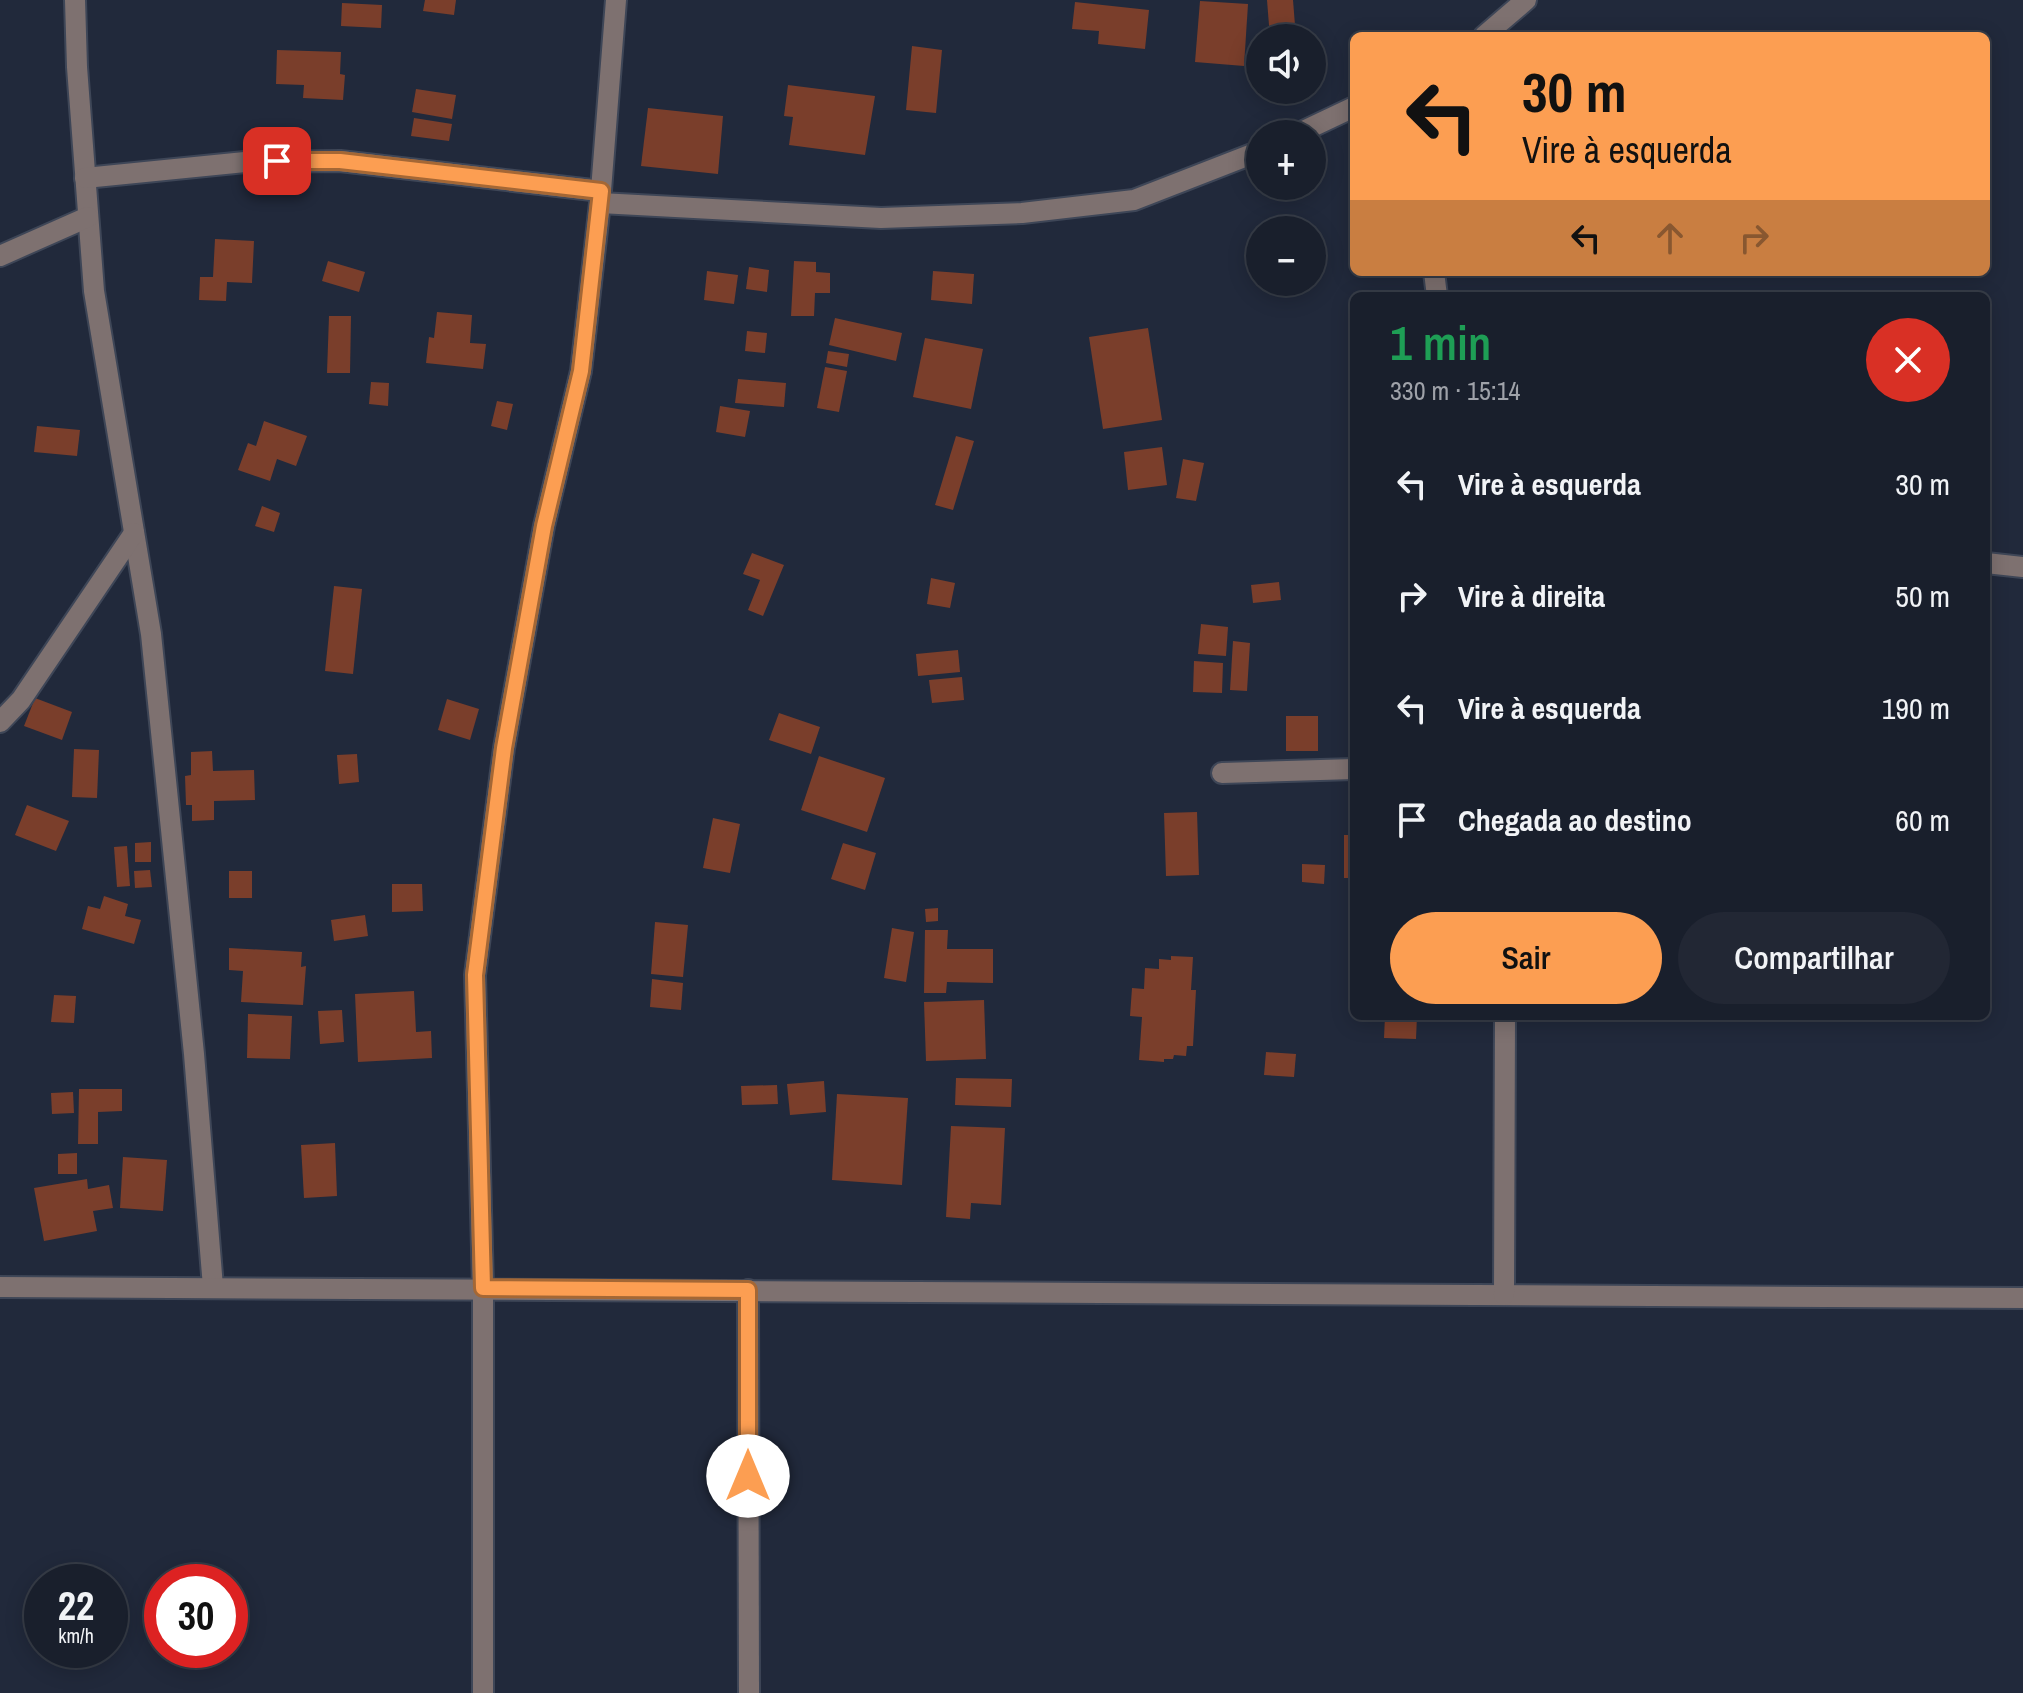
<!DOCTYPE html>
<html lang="pt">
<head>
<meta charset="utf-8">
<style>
  body { margin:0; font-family:"Archivo Narrow",sans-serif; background:#222734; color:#f1f3f6; height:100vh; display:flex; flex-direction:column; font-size:30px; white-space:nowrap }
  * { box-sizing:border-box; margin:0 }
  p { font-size:26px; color:#9fa2a9 }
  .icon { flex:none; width:44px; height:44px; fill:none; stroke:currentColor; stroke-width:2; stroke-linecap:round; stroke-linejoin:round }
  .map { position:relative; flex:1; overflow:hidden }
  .panel { position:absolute; left:1350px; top:292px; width:640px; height:728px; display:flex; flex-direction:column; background:#191f2c; border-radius:12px; box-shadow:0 4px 20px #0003,0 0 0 2px #373d48 }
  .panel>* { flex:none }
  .top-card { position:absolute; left:1350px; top:32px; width:640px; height:244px; border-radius:12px; box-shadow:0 4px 20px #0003,0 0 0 2px #373d48; background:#fc9e52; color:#111; overflow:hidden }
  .tools { position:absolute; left:1246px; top:24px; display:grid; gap:16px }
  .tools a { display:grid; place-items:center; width:80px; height:80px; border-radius:50%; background:#191f2c; box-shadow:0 4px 20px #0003,0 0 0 2px #373d48; font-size:40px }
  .speed { position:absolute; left:24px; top:1564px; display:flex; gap:16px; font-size:40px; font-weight:700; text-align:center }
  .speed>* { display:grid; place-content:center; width:104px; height:104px; border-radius:50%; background:#191f2c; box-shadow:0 4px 20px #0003,0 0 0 2px #373d48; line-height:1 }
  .speed small { font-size:20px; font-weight:400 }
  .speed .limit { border:12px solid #d22; background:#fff; color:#111 }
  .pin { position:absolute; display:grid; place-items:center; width:68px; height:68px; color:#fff; margin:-34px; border-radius:16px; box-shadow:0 4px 12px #0006 }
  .me { position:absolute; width:88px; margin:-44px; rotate:0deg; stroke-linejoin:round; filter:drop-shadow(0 0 6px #0008) }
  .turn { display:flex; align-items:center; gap:28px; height:168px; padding:0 40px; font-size:36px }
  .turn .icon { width:104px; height:104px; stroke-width:2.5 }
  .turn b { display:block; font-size:56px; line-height:68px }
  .lanes { display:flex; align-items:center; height:76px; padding:0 40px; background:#0003; justify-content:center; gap:40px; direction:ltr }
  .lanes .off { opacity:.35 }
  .round { display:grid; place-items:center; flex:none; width:84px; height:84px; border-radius:42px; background:#222734 }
  .overview { display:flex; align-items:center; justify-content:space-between; height:136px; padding:0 40px }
  h1 { font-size:48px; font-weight:600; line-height:60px; color:#1e9e55 }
  .action { display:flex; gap:16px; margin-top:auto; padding:16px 40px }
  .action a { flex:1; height:92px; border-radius:48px; background:#fc9e52; color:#111; font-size:32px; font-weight:600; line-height:92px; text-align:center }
  .action a+a { background:#222734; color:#f1f3f6 }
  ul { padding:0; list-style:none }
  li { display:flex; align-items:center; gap:24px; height:112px; padding:0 40px }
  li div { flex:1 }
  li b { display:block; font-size:30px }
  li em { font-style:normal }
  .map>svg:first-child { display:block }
</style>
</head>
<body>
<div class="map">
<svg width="2023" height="1693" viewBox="0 0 2023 1693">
  <rect width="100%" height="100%" fill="#21293b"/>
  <g fill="#7a3e2b">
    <path d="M425,0h31l-2,15 -31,-4z"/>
    <path d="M1267,0h26l3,38h-26z"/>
    <path d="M1200,1l48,3 -4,62 -49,-4z"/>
    <path d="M1075,2l74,8 -4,39 -47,-5 1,-13 -27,-2z"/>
    <path d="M342,3l40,2 -1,23 -40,-2z"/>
    <path d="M912,46l30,4 -6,63 -30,-3z"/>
    <path d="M277,50l64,2 -1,22 5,1 -2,25 -40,-2 1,-13 -28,-1z"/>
    <path d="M788,85l87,11 -10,59 -76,-10 4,-28 -9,-1z"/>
    <path d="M416,89l40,6 -4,24 -40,-7z"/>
    <path d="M648,108l75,8 -5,58 -77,-8z"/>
    <path d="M414,118l38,6 -3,17 -38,-5z"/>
    <path d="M215,239l39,2 -2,42 -25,-1 -1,19 -27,-1 1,-23h13z"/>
    <path d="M328,261l37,11 -6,20 -37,-11z"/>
    <path d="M794,261l22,1v10l14,1v20h-15l-1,23h-23z"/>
    <path d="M749,267l20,3 -2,22 -21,-3z"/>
    <path d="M707,271l31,4 -4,29 -30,-4z"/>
    <path d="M933,271l41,3 -2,30 -41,-4z"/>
    <path d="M437,312l35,3 -2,28 16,1 -3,25 -57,-6 3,-26 5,1z"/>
    <path d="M329,316h22l-1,57h-23z"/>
    <path d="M835,318l67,15 -6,28 -67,-16z"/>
    <path d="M1148,328l14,92 -59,9 -14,-92z"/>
    <path d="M747,331l20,2 -2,20 -20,-2z"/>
    <path d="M925,338l58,11 -12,60 -58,-12z"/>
    <path d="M828,351l21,3 -2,13 -21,-4z"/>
    <path d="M825,367l22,4 -8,41 -22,-4z"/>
    <path d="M738,379l48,4 -2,24 -49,-4z"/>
    <path d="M371,382l18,1 -1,23 -19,-2z"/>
    <path d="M497,401l16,3 -6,26 -16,-4z"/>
    <path d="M720,406l30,5 -5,26 -29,-5z"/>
    <path d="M264,421l43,15 -11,30 -19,-7 -7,22 -32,-11 10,-27 8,3z"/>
    <path d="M37,426l43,4 -3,26 -43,-4z"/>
    <path d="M956,436l18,5 -21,69 -18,-5z"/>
    <path d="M1162,447l5,38 -39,5 -4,-38z"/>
    <path d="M1183,459l21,4 -8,38 -20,-3z"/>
    <path d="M262,506l18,7 -6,19 -19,-6z"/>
    <path d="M752,553l32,12 -21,51 -15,-6 12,-30 -17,-6z"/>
    <path d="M931,578l24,5 -5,25 -23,-4z"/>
    <path d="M1279,582l2,18 -28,3 -2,-18z"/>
    <path d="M334,586l28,3 -9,85 -28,-3z"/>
    <path d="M1201,624l27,3 -2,29 -28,-2z"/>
    <path d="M1233,641l17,2 -3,48 -17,-1z"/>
    <path d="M958,650l2,22 -42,4 -2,-22z"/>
    <path d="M1194,661l29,2 -1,30 -29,-1z"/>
    <path d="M962,677l2,23 -32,3 -3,-23z"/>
    <path d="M35,698l37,14 -10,28 -38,-14z"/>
    <path d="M447,699l32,10 -9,31 -32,-10z"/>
    <path d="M779,713l41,14 -9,27 -42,-14z"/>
    <rect x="1286" y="716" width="32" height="35"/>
    <path d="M74,749l25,1 -2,48 -25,-1z"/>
    <path d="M212,751l1,20 41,-1 1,30 -41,1v19l-22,1v-16h-6l-1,-29 6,-1v-23z"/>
    <path d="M357,754l2,28 -20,2 -2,-29z"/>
    <path d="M819,756l66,22 -18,54 -66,-22z"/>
    <path d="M27,805l42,16 -13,30 -41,-16z"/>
    <path d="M1197,812l2,63 -33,1 -2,-63z"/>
    <path d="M713,818l27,6 -10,49 -27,-5z"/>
    <rect x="1344" y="835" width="10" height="43"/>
    <path d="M151,842v20h-16v-19z"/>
    <path d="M843,843l33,10 -11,37 -34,-11z"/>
    <path d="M127,846l3,40 -13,1 -3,-40z"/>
    <path d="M1302,864l23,1 -1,19 -22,-2z"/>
    <path d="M150,870l2,17 -17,1 -1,-17z"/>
    <rect x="229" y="871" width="23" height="27"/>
    <path d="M392,884h30l1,27 -31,1z"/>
    <path d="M104,896l24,8 -3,12 16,4 -7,24 -52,-15 6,-23 12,3z"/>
    <path d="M938,908v13l-12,1 -1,-13z"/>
    <path d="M365,915l3,21 -34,5 -3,-21z"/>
    <path d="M655,922l33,3 -5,52 -32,-3z"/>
    <path d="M892,928l22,4 -8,50 -22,-4z"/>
    <path d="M925,930h23l-1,19h46v34l-46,-1 -1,11h-22z"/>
    <path d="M229,948l73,4 -1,15 5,-1 -3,39 -62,-3 2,-31 -14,-1z"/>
    <path d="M1171,956l22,1 -2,33h5l-3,56h-6l-1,10 -12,-1 -1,4h-9v3l-25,-2 3,-43 -12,-1 2,-28 12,1 1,-21 14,1v-10l12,1z"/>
    <path d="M652,979l31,4 -2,27 -31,-3z"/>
    <path d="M414,991l2,41 15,-1 1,27 -74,4 -3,-68z"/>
    <path d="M54,995l22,1 -2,27 -23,-1z"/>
    <path d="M984,1000l2,59 -60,2 -2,-59z"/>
    <path d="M342,1010l2,32 -24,2 -2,-33z"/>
    <path d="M248,1014l44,2 -2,43 -43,-1z"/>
    <path d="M1385,1016h32l-1,23 -32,-1z"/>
    <path d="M1266,1052l30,2 -2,23 -30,-2z"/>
    <path d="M956,1078l56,1 -1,28 -56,-2z"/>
    <path d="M824,1081l2,31 -36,3 -3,-31z"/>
    <path d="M777,1085l1,19 -36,1 -1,-19z"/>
    <path d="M79,1089h43v22l-24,1v32h-20z"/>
    <path d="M73,1092l1,21 -22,1 -1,-21z"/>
    <path d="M837,1094l71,4 -6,87 -70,-5z"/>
    <path d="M951,1126l54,2 -4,77 -30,-2 -1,16 -24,-2z"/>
    <path d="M335,1143l2,53 -33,2 -3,-53z"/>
    <path d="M77,1153v21h-19v-20z"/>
    <path d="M123,1157l44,3 -4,51 -43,-3z"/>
    <path d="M87,1179l1,10 21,-4 4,23 -20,3 4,20 -53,10 -10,-53z"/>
  </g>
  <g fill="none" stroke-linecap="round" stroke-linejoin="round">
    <defs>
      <g id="minor">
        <path d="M75,0l2,67 17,224 57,343 43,420 19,233"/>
        <path d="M1484,36l42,-36"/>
        <path d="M1297,134l57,-27"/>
        <path d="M85,178l160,-16 95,-1 261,30"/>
        <path d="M600,203l281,15 141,-5 112,-13 126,-49"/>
        <path d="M0,256l88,-39"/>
        <path d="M1434,272l3,24"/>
        <path d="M1986,563l37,4"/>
        <path d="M0,722l21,-22 113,-167"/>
        <path d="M1222,773l132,-4"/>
        <path d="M0,1287l2023,11"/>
        <path d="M748,1290l1,403"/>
        <path d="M1504,1295l1,-279"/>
        <path d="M483,1693v-405l-8,-313 29,-227 40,-222 37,-155 19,-168 16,-203"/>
      </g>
    </defs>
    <use href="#minor" stroke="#3e4657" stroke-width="24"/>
    <use href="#minor" stroke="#7e7170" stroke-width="20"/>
  </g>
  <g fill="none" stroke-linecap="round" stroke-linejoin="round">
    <defs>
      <path id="route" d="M277,161h63l261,30 -20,180 -37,155 -40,222 -29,227 8,313 265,2v186"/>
    </defs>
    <use href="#route" stroke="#a46735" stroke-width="20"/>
    <use href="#route" stroke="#fc9e52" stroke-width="14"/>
  </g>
</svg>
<div class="tools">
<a><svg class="icon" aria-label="sound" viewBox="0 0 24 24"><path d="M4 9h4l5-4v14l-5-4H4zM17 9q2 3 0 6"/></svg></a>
<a>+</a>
<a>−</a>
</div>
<div class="speed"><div>22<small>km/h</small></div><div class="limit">30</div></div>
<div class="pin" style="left:277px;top:161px;background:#d93025"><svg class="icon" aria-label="arrive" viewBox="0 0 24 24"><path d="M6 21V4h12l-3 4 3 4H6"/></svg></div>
<svg class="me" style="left:748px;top:1476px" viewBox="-20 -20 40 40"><circle r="19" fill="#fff"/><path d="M0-13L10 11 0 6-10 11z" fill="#fc9e52"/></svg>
<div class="top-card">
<div class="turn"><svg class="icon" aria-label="left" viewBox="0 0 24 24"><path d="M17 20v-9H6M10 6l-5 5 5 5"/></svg><div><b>30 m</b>Vire à esquerda</div></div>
<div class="lanes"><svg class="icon" aria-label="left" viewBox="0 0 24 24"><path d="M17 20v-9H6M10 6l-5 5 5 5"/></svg><svg class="icon off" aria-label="ahead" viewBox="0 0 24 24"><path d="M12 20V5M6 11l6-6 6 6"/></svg><svg class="icon off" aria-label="right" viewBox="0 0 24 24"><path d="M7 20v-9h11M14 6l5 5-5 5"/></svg></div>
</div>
<section class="panel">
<div class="overview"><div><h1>1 min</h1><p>330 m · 15:14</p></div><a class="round" style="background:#d93025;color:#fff"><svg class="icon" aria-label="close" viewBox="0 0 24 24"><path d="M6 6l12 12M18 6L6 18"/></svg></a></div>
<ul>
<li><svg class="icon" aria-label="left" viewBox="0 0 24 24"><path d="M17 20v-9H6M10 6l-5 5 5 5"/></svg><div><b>Vire à esquerda</b></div><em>30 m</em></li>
<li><svg class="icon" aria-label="right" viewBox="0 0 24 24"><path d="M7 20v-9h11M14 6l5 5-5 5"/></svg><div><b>Vire à direita</b></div><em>50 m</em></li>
<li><svg class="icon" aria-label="left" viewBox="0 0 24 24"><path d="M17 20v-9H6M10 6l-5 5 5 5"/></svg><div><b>Vire à esquerda</b></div><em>190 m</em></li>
<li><svg class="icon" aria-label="arrive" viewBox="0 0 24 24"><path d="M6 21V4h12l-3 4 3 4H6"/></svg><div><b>Chegada ao destino</b></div><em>60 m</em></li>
</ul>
<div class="action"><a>Sair</a><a>Compartilhar</a></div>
</section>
</div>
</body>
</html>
